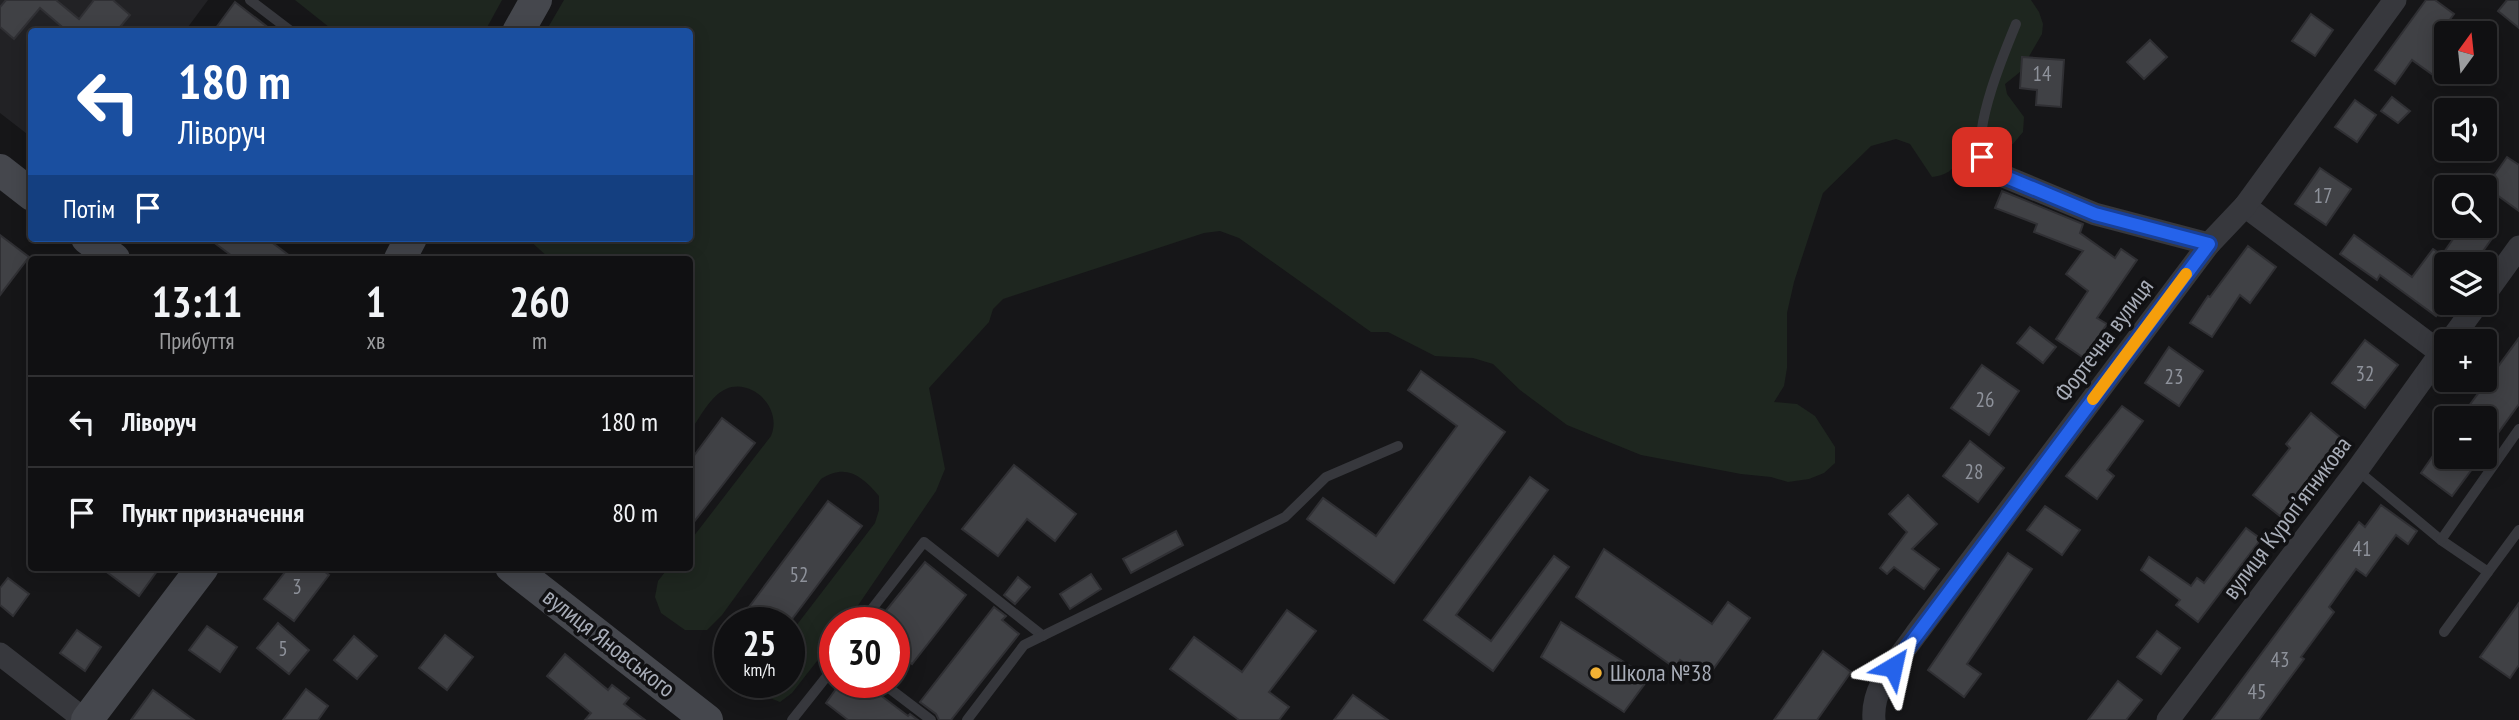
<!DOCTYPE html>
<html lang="uk">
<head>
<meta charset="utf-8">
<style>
  body { margin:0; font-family:"PT Sans Narrow",sans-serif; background:#19191b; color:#f1f3f6; height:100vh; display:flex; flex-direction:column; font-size:26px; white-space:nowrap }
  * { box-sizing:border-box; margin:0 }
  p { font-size:23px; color:#9c9d9f }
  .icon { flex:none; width:38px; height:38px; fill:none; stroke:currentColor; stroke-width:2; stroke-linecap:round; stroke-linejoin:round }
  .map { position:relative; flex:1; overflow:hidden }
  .sheet { position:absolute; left:28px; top:256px; width:665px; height:315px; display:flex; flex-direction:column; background:#101012; border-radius:7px; box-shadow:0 4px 18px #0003,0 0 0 2px #303032 }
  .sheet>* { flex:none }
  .top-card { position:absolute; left:28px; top:28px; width:665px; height:214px; border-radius:7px; box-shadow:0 4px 18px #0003,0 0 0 2px #303032; background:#1a4fa0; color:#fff; overflow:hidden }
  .needle { width:46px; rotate:15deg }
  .controls { position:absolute; left:2434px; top:21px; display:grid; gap:14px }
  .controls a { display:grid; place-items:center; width:63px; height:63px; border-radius:7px; background:#101012; box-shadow:0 4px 18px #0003,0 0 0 2px #303032; font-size:35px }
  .speed { position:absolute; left:714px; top:607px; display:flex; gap:14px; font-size:35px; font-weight:700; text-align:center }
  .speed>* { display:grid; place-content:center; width:91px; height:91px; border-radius:50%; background:#101012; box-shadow:0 4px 18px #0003,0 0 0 2px #303032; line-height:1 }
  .speed small { font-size:18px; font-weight:400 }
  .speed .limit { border:10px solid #d22; background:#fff; color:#111 }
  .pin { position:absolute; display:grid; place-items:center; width:60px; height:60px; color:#fff; margin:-30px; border-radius:14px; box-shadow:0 4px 10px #0006 }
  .me { position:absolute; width:77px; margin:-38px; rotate:36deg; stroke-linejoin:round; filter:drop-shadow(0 0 5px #0008) }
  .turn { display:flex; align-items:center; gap:24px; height:147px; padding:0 35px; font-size:32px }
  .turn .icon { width:91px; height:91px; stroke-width:2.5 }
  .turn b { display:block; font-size:49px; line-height:60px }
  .then { display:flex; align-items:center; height:66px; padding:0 35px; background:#0003; gap:14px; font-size:26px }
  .eta { display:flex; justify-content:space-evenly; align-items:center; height:119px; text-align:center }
  .eta b { font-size:42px; font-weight:700; line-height:49px }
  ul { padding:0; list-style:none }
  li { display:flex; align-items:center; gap:21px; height:91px; padding:0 35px; border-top:2px solid #303032 }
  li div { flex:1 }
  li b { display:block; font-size:26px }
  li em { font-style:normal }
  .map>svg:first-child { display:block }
</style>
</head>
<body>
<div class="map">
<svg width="2519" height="720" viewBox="0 0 2519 720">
  <rect width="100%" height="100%" fill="#161618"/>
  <path fill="#222225" d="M0,0h208l-23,31 -153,1 -1,105 -31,-24z"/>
  <g fill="#1e261f">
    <path d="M295,0h207l-17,31h-151z"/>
    <path d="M564,0h1467l8,12 4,12 -1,10 -22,38 -15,12 2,10 17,23 -1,15 -10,12h-16l-19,-14 -14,-2 -9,6c5,24 5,39 -23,43l-22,-33 -14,-5 -25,7 -48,47 -29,89 -7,31v55l-3,18 -10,16 23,2 18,12 20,31v16l-11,10 -15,6 -21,3 -17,-5 -30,-3 -100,-19 -74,-30 -47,-35 -27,-26 -20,-6 -38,-2 -47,-24h-17l-132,-94 -19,-7 -16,2 -201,66 -10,10 -4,13 -60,66 16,81 -9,22 -90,132h-11v15l-43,55 -12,9 -15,-6 -5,-13 29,-1v-47l86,-112 4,-13v-14c-17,-20 -33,-33 -58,-17l-99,136 -15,15h-22l-24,-17 -6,-16 3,-16 11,-14h21v-26l81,-105c12,-29 -20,-58 -45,-47 -16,7 -26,29 -36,42v-172h-140l-23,-21h163v-206l-144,-1z"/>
  </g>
  <g fill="#404145" stroke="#303034" stroke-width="2">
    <path d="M6,0h50l23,19 15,-19h19l17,15 -14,17h-48l-28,-24 -26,31 -14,-12v-20z"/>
    <path d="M2426,0h9l19,14 -20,27 12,9v21l-6,9 -28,-20 -17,24 -20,-14z"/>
    <path d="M2507,0h12v28l-21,-17z"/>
    <path d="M235,2l39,30h-61z"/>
    <path d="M2311,14l22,16 -18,26 -23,-15z"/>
    <path d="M2150,40l17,17 -23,22 -17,-17z"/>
    <path d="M2022,57l42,3 -3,47 -25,-2 1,-15 -17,-2z"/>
    <path d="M2392,97l18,14 -12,12 -17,-12z"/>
    <path d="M2355,100l21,15 -19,27 -22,-15z"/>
    <path d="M2507,157l12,8v46l-33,-24z"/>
    <path d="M2320,168l31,21 -25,36 -31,-21z"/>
    <path d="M2002,191l81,33 -3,9 35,25 6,-9 16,11 -40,58 10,6 -23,34 -28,-19 32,-48 -22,-17 17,-23 -49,-19 3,-8 -42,-16z"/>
    <path d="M2462,226h14l17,11 -19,27h-28v38l-10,14 -56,-41 -3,5 -37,-26 14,-19 58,42 21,-28 9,6z"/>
    <path d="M0,235l29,22 -29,38z"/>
    <path d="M208,238h58l28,21h-58z"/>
    <path d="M2248,246l28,21 -26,36 -10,-8 -28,42 -22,-14 18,-27 2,1z"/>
    <path d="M2030,327l26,20 -13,16 -26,-20z"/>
    <path d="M2519,338v66l-34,47v-33h-25z"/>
    <path d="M2365,340l33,25 -33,43 -33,-25z"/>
    <path d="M2169,347l34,24 -24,35 -34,-23z"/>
    <path d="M1982,365l37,26 -30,44 -38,-27z"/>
    <path d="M1421,371l84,61 -111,151 -87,-64 16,-21 53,38 81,-110 -49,-36z"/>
    <path d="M2122,406l21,15 -36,49 7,6 -17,23 -31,-23z"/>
    <path d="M2311,413l30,25 -61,78 -27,-21 37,-47 -4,-4z"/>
    <path d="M722,418l33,25 -65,84v-66z"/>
    <path d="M2446,437v20h35l-29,39 -31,-23z"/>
    <path d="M1970,441l34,27 -26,34 -35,-26z"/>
    <path d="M1014,465l62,49 -21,27 -28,-22 -29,37 -36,-27z"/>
    <path d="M1530,477l18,13 -92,125 35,26 63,-85 15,11 -76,104 -69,-51z"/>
    <path d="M1908,495l29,29 -25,25 27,20 -15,20 -30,-22 -7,7 -7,-6 27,-36 -18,-18z"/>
    <path d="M828,501l34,25 -73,97h-52z"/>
    <path d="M2381,505l36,26 -9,13 -12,-9 -30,41 -10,-7 -27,38 5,5 -33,45 3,2 -45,61h-47l147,-198 6,5z"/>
    <path d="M2045,506l35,24 -18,25 -35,-25z"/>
    <path d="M2246,528l15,11 -63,83 -22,-17 4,-5 -39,-30 8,-13 42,29 6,-8 7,5z"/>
    <path d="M1176,531l7,14 -52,28 -8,-14z"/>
    <path d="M1604,549l108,75 16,-22 22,16 -44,61 -26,-19 -5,8 -99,-71z"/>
    <path d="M2008,553l24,16 -65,95 14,10 -17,23 -36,-27z"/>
    <path d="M925,562l41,33 -54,69 -18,-14v-27h-18z"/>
    <path d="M100,567h60l-21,29z"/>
    <path d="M289,567h30l10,8 -35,46 -30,-22z"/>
    <path d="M1091,574l10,15 -31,20 -10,-15z"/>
    <path d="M1018,577l12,10 -15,17 -11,-9z"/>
    <path d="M8,578l21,16 -16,22 -13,-11v-17z"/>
    <path d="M2519,603v62l-9,13 -30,-21z"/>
    <path d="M994,607l12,9 -4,4 17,14 -68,86h-12l-3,-6 -16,-12z"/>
    <path d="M1287,610l29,21 -47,61 20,15 -10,13h-40l-69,-51 24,-32 48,35z"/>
    <path d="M1561,622l88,56 -25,34 -83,-55z"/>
    <path d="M278,623l31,27 -20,24 -32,-26z"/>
    <path d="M207,626l30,21 -17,25 -31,-22z"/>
    <path d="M77,630l24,17 -16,24 -25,-18z"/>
    <path d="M2157,631l23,17 -19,26 -24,-17z"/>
    <path d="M445,635l28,22 -26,33 -28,-22z"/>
    <path d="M354,636l23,20 -20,23 -23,-19z"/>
    <path d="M1823,651l28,21 -34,48h-43z"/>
    <path d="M565,654l43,36 4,-5 17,13 -5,6 21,16h-60l6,-7 -44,-37z"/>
    <path d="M2118,681l24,19 -16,20h-38z"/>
    <path d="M841,682h22l45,34 2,-2 8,6h-70l-22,-17z"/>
    <path d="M306,689l22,17 -10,14h-35z"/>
    <path d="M153,690l41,30h-63z"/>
    <path d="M1353,695l35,25h-54z"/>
  </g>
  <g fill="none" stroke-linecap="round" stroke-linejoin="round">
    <g stroke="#37383d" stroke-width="10">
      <path d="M250,0l42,32"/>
      <path d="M1989,170c-2,-4 -6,-9 -7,-14 -8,-31 22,-103 34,-132"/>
      <path d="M2357,470l84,70 47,32 31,-42"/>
      <path d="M2441,540l78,-111"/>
      <path d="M861,623l63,-81 119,94"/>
      <path d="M2444,632l44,-60"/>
      <path d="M881,682l50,38"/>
      <path d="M792,720l43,-54"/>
      <path d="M967,720l57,-75 261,-128 41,-40 72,-31"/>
    </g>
    <g stroke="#37383d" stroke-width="23">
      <path d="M1989,170l106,44 114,30"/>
      <path d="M2245,206l196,147"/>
      <path d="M2485,294l34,-47"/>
      <path d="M2450,341l28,-38"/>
      <path d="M0,654l85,66"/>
      <path d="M1874,720c-3,-34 24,-60 42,-86l293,-390 36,-38 150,-206"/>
      <path d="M2168,720l189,-250 89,-124"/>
    </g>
    <g stroke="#45474d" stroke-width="32">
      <path d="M518,32l18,-32"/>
      <path d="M0,170l32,25"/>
      <path d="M87,238l27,21"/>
      <path d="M400,259l11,-21"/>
      <path d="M511,567l196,153"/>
      <path d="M87,720l116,-153"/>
    </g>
  </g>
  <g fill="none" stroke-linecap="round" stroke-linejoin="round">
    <defs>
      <path id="route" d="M1893,667l316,-423 -114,-30 -106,-44 -7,-13"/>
    </defs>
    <use href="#route" stroke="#184099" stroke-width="18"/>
    <use href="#route" stroke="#2563eb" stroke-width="12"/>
    <path stroke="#f59e0b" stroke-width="12" d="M2093,399l93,-125"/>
  </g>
  <circle fill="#f2b134" stroke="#111113" stroke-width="2.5" cx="1596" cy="673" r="7"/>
  <g text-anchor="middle" stroke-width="7" stroke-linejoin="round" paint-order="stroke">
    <g font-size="21" fill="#8e929b">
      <text x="2042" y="81">14</text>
      <text x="2323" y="203">17</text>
      <text x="2365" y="381">32</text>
      <text x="2174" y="384">23</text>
      <text x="1985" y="407">26</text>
      <text x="1974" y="479">28</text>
      <text x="2362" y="556">41</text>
      <text x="799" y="582">52</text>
      <text x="297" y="594">3</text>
      <text x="283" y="656">5</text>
      <text x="2280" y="667">43</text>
      <text x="2257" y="699">45</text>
    </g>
    <g font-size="24" fill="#a8adb8" stroke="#111113">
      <text transform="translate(2104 340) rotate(-53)" y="8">Фортечна вулиця</text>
      <text transform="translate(2287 518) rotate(-53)" y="8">вулиця Куропʼятникова</text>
      <text transform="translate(609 643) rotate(38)" y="8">вулиця Яновського</text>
    </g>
    <g font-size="24" fill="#a8adb8" stroke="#111113" text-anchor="start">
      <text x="1610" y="681">Школа №38</text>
    </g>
  </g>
</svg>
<div class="controls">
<a><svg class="needle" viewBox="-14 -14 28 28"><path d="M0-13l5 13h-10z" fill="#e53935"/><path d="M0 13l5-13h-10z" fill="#9c9d9f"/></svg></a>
<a><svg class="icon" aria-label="sound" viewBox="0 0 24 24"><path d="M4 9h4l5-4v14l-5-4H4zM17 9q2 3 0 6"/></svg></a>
<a><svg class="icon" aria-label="search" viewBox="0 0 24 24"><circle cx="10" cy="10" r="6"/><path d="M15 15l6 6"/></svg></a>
<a><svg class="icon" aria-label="layers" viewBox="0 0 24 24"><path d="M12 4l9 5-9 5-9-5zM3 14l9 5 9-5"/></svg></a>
<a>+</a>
<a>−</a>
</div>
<div class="speed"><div>25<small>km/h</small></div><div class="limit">30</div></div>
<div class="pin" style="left:1982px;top:157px;background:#d93025"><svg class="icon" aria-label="arrive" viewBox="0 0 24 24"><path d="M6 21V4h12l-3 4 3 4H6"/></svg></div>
<svg class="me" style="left:1893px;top:667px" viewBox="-20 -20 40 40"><path d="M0-17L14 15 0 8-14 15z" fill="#2563eb" stroke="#fff" stroke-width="4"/></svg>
<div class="top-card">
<div class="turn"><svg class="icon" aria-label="left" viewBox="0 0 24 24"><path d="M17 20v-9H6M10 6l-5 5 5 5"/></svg><div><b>180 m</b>Ліворуч</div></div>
<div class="then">Потім<svg class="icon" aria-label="arrive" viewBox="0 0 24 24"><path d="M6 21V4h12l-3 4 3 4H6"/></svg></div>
</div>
<section class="sheet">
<div class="eta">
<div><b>13:11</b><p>Прибуття</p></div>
<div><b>1</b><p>хв</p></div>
<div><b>260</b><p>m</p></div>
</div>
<ul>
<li><svg class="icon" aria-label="left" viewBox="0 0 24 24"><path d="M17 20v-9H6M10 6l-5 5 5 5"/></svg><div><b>Ліворуч</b></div><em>180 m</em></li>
<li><svg class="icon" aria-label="arrive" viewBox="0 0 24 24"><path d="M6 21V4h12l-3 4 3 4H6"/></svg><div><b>Пункт призначення</b></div><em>80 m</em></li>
</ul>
</section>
</div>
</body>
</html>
